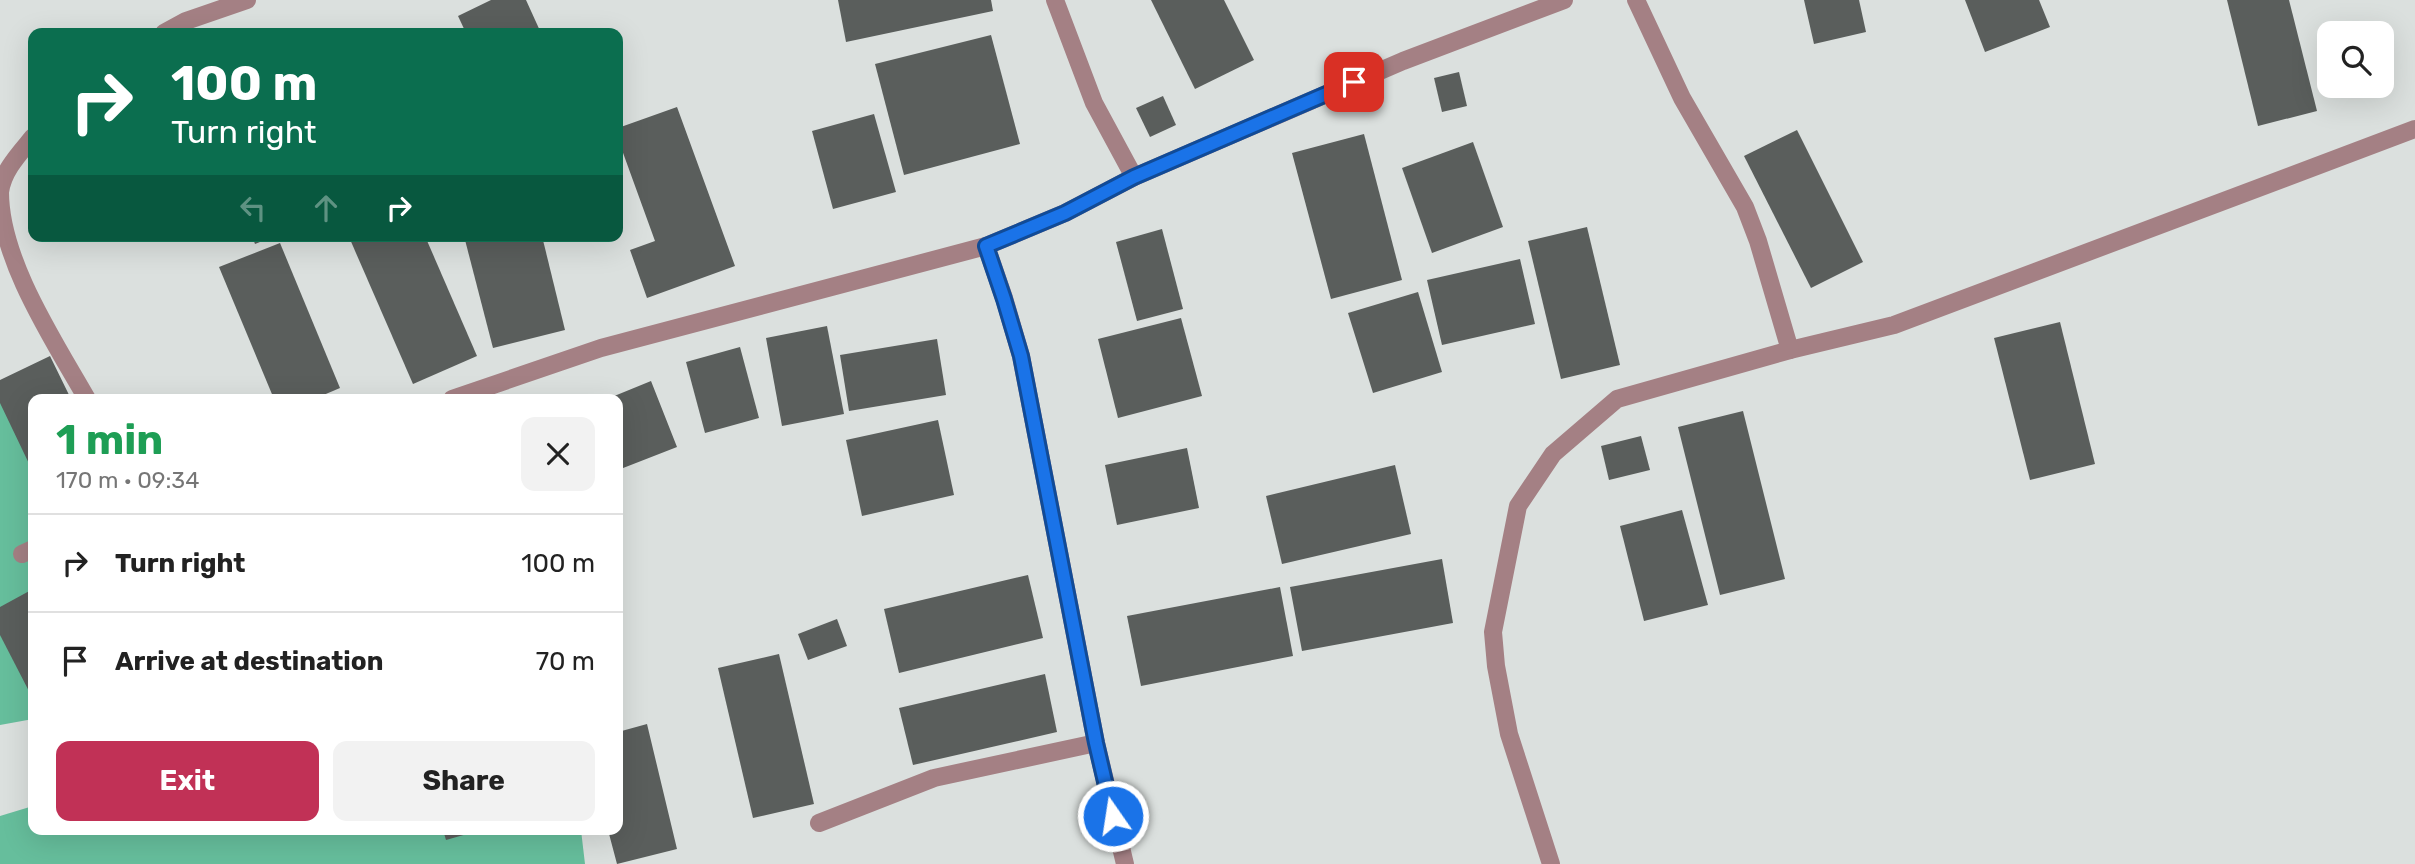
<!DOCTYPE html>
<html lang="en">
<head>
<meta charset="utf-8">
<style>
  body { margin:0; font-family:Rubik,sans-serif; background:#f2f2f2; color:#222; height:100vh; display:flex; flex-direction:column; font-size:26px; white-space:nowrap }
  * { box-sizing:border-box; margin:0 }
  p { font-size:23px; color:#767676 }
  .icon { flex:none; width:38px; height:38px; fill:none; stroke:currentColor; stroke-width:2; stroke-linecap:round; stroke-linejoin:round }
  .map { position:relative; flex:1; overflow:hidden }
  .drawer { position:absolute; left:28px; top:394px; width:595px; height:441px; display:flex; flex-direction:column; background:#fff; border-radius:14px; box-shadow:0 7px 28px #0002 }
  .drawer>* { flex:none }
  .banner { position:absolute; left:28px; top:28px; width:595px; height:214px; border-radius:14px; box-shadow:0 7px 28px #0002; background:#0b6e4f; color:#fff; overflow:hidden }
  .controls { position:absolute; left:2317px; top:21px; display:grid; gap:14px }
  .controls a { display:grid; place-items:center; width:77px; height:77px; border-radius:14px; background:#fff; box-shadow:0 7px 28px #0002; font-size:35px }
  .pin { position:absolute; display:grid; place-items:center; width:60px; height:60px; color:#fff; margin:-30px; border-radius:14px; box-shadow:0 4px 10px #0006 }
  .me { position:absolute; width:77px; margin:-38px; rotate:347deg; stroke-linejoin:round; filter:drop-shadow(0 0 5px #0008) }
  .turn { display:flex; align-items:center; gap:24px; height:147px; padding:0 28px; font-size:32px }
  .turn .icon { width:91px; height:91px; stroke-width:2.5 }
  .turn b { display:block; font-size:49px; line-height:60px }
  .lanes { display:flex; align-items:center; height:66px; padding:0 28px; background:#0003; justify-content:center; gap:35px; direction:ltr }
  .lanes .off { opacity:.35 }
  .round { display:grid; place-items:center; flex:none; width:74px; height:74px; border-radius:14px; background:#f2f2f2 }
  .headline { display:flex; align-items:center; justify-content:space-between; height:119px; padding:0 28px }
  h1 { font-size:42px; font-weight:700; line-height:52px; color:#1e9e55 }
  .primary-button { display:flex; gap:14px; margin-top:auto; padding:14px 28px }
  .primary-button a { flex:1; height:80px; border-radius:14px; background:#c13156; color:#fff; font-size:28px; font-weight:700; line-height:80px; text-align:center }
  .primary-button a+a { background:#f2f2f2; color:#222 }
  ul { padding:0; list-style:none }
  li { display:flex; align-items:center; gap:21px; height:98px; padding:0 28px; border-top:2px solid #e0e0e0 }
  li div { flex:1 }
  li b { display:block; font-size:26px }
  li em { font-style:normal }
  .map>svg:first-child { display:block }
</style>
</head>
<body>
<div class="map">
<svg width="2415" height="864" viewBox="0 0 2415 864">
  <rect width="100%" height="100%" fill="#dbe0de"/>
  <g fill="#66be9c">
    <path d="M0,393l33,78v248l-33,6z"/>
    <path d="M33,806v24h548l4,34h-585v-48z"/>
  </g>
  <g fill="#5a5e5c">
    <path d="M491,0h35l15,33h-75l-8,-17z"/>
    <path d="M838,0h153l2,11 -147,31z"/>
    <path d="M1151,0h73l30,60 -59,29z"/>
    <path d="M1804,0h55l7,32 -52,12z"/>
    <path d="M1965,0h74l11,27 -65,25z"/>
    <path d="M2227,0h62l28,111 -59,15z"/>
    <path d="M991,35l29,109 -116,31 -29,-111z"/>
    <path d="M1459,72l8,34 -25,6 -8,-34z"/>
    <path d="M1163,96l13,29 -26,12 -14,-29z"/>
    <path d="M677,107l58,159 -88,32 -17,-48 25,-9 -37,-102v-11z"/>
    <path d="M874,114l22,78 -63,17 -21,-78z"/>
    <path d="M1797,130l66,132 -52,26 -67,-132z"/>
    <path d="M1364,134l38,146 -71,19 -39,-146z"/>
    <path d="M1473,142l30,85 -71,26 -30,-85z"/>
    <path d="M1587,227l33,138 -59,14 -33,-138z"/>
    <path d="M1162,229l21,80 -46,12 -21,-79z"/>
    <path d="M252,236h23l-20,8z"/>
    <path d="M425,236l52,120 -64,28 -64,-147z"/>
    <path d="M464,236h78l23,94 -72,18z"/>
    <path d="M280,243l60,145 -26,11h-40l-55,-132z"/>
    <path d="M1520,259l15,65 -93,21 -15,-65z"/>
    <path d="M1418,292l24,80 -69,21 -25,-80z"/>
    <path d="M1181,318l21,78 -84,22 -20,-79z"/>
    <path d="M2060,322l35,142 -65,16 -36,-142z"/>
    <path d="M827,326l17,88 -62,12 -16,-88z"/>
    <path d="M937,339l9,56 -97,16 -9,-56z"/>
    <path d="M740,347l19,71 -54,15 -19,-71z"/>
    <path d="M50,356l21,43h-38v73l-33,-69v-23z"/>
    <path d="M651,381l26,66 -59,23v-71h-11z"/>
    <path d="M1743,411l42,168 -65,16 -42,-168z"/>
    <path d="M938,420l16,75 -92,21 -16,-76z"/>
    <path d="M1641,436l9,34 -41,10 -8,-34z"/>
    <path d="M1187,448l12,60 -82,17 -12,-60z"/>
    <path d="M1395,465l16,69 -129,30 -16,-68z"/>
    <path d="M1682,510l26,95 -64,16 -24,-95z"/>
    <path d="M1442,559l11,64 -151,28 -12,-64z"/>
    <path d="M1028,575l15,63 -144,35 -15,-64z"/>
    <path d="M1280,587l13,69 -152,30 -14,-70z"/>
    <path d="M33,589v110l-33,-64v-28z"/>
    <path d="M837,619l10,27 -39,14 -10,-26z"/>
    <path d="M779,654l35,150 -61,14 -35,-150z"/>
    <path d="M1045,674l12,58 -144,33 -14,-57z"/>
    <path d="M647,724l30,125 -60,15 -9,-34h10v-98z"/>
    <path d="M443,830h38l-35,10z"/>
  </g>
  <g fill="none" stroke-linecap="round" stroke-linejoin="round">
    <path stroke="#a48084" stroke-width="18" d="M819,823l115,-45 162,-35"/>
    <g stroke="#a48084" stroke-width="18">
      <path d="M1055,0l39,103 40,74"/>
      <path d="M164,33l22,-12 61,-21"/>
      <path d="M33,137c-13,16 -30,33 -33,55 0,68 54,149 87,207"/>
      <path d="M1790,350l104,-25 521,-196"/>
      <path d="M452,399l149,-51 385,-102"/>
      <path d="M22,554l11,-5"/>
      <path d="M1125,864l-29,-121 -75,-387 -17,-58 -18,-52 79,-33 69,-36 269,-116 161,-61"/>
      <path d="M1551,864l-42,-130 -13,-68 -3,-34 25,-126 35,-52 64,-55 173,-49 -32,-109 -13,-34 -63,-109 -46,-98"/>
    </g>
  </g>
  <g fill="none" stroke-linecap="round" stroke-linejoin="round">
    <defs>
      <path id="route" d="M1113,816l-17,-73 -75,-387 -17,-57 -18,-53 79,-33 69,-36 220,-95"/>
    </defs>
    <use href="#route" stroke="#114b97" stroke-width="18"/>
    <use href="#route" stroke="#1a73e8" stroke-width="12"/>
  </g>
</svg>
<div class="controls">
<a><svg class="icon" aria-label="search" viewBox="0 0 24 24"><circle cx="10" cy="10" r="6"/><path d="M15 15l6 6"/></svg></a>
</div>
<div class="pin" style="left:1354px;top:82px;background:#d93025"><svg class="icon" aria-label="arrive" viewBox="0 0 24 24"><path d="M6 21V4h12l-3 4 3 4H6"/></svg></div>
<svg class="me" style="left:1113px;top:816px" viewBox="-20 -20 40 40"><circle r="17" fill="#1a73e8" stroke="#fff" stroke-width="3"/><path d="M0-11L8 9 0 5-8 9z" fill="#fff"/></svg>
<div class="banner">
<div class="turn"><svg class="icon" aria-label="right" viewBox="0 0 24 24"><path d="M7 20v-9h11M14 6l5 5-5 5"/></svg><div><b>100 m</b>Turn right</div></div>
<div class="lanes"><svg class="icon off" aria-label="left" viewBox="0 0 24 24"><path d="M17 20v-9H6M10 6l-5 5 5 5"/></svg><svg class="icon off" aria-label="ahead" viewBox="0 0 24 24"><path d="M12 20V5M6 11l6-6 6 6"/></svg><svg class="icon" aria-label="right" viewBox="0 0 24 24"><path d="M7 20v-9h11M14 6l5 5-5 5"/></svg></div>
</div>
<section class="drawer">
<div class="headline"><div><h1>1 min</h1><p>170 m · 09:34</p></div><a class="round"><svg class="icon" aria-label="close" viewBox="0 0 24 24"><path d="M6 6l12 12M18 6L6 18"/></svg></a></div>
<ul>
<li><svg class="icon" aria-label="right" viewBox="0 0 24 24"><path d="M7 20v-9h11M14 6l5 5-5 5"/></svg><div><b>Turn right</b></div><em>100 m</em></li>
<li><svg class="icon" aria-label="arrive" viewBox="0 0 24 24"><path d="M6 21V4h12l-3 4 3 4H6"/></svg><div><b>Arrive at destination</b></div><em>70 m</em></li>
</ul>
<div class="primary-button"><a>Exit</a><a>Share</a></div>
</section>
</div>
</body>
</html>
